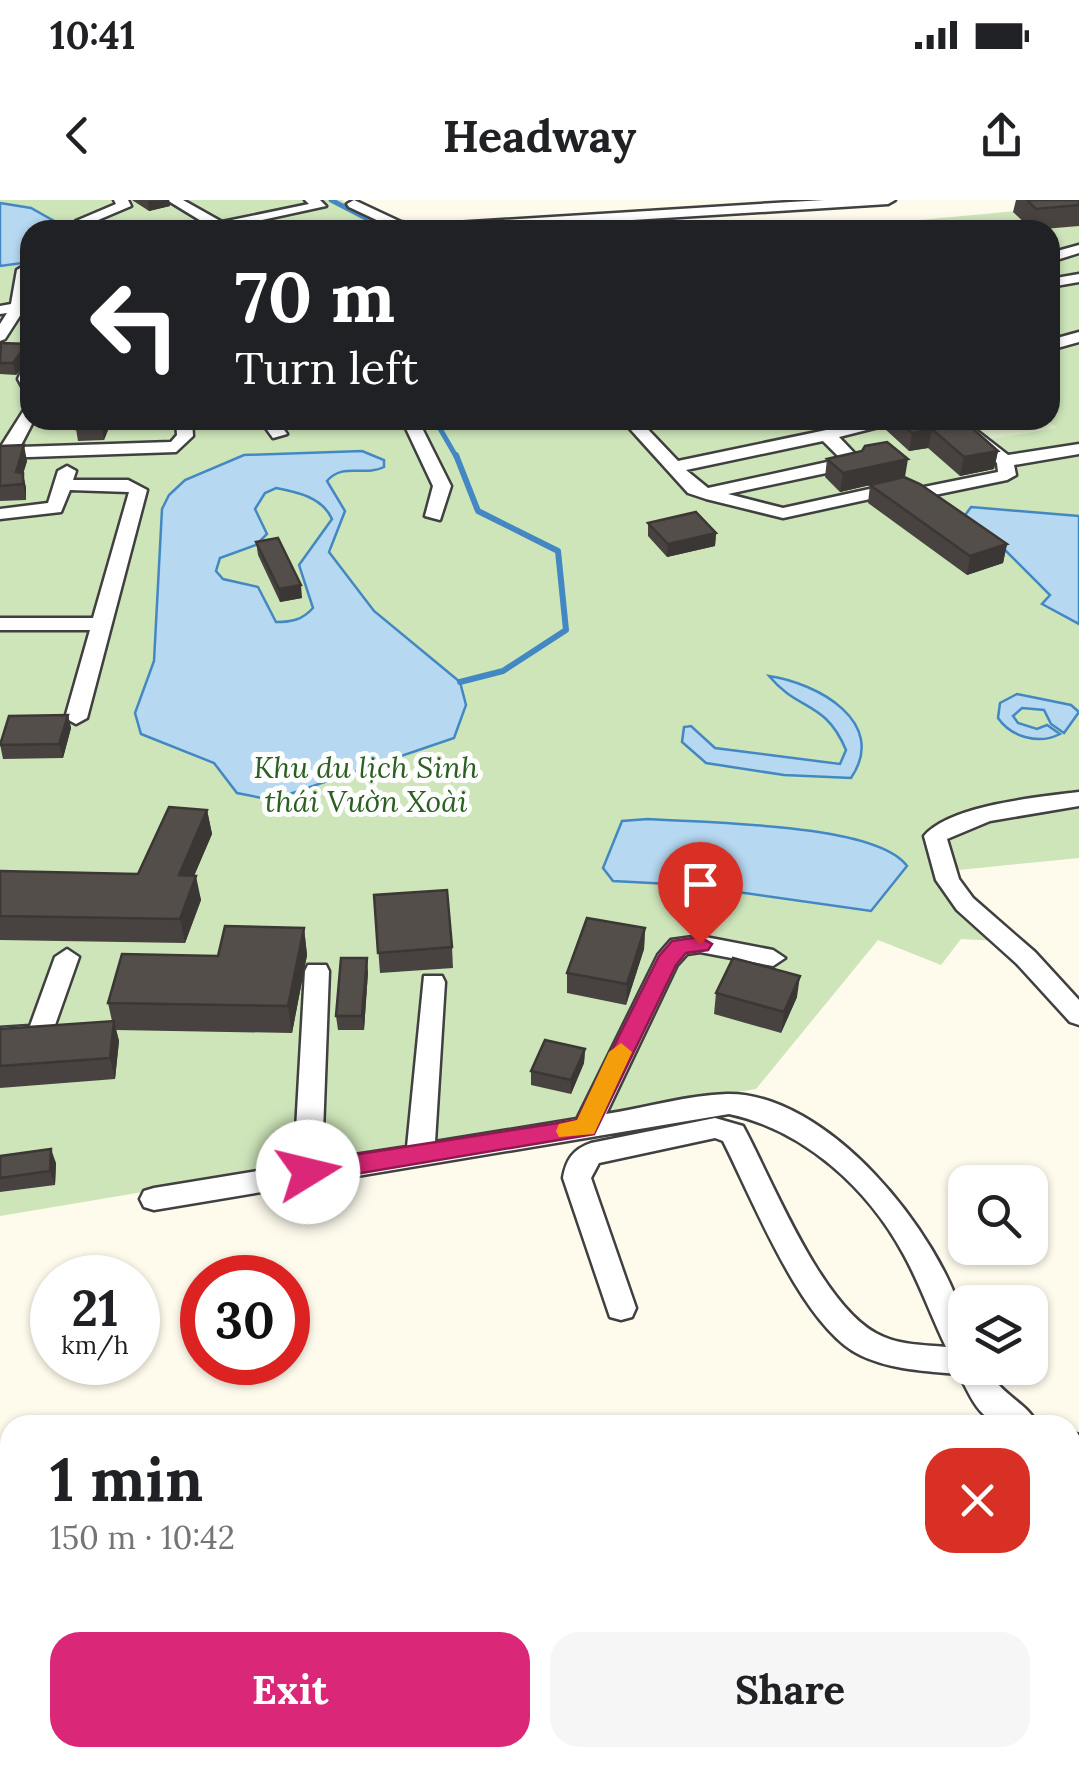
<!DOCTYPE html>
<html lang="en">
<head>
<meta charset="utf-8">
<style>
  body { margin:0; font-family:Lora,serif; background:#f6f6f6; color:#202124; height:100vh; display:flex; flex-direction:column; font-size:38px; white-space:nowrap }
  * { box-sizing:border-box; margin:0 }
  p { font-size:32px; color:#757577 }
  .icon { flex:none; width:55px; height:55px; fill:none; stroke:currentColor; stroke-width:2; stroke-linecap:round; stroke-linejoin:round }
  .map { position:relative; flex:1; overflow:hidden }
  .drawer { position:absolute; left:0px; top:1215px; width:1080px; height:352px; display:flex; flex-direction:column; background:#fff; border-radius:30px 30px 0 0; box-shadow:0 2px 8px #0004 }
  .drawer>* { flex:none }
  .top-card { position:absolute; left:20px; top:20px; width:1040px; height:210px; border-radius:30px; box-shadow:0 2px 8px #0004; background:#202124; color:#fff; overflow:hidden }
  .fabs { position:absolute; left:948px; top:965px; display:grid; gap:20px }
  .fabs a { display:grid; place-items:center; width:100px; height:100px; border-radius:20px; background:#fff; box-shadow:0 2px 8px #0004; font-size:50px }
  .speed { position:absolute; left:30px; top:1055px; display:flex; gap:20px; font-size:50px; font-weight:700; text-align:center }
  .speed>* { display:grid; place-content:center; width:130px; height:130px; border-radius:50%; background:#fff; box-shadow:0 2px 8px #0004; line-height:1 }
  .speed small { font-size:25px; font-weight:400 }
  .speed .limit { border:15px solid #d22; background:#fff; color:#111 }
  .pin { position:absolute; display:grid; place-items:center; width:85px; height:85px; color:#fff; margin:-102px -42px; border-radius:50% 50% 50% 0; rotate:-45deg; box-shadow:0 0 10px #0007 }
  .pin .icon { rotate:45deg }
  .me { position:absolute; width:110px; margin:-55px; rotate:81deg; stroke-linejoin:round; filter:drop-shadow(0 0 8px #0008) }
  .turn { display:flex; align-items:center; gap:35px; height:210px; padding:0 50px; font-size:45px }
  .turn .icon { width:130px; height:130px; stroke-width:2.5 }
  .turn b { display:block; font-size:70px; line-height:85px }
  .round { display:grid; place-items:center; flex:none; width:105px; height:105px; border-radius:30px; background:#f6f6f6 }
  .summary { display:flex; align-items:center; justify-content:space-between; height:170px; padding:0 50px }
  h1 { font-size:60px; font-weight:700; line-height:75px }
  .action { display:flex; gap:20px; margin-top:auto; padding:20px 50px }
  .action a { flex:1; height:115px; border-radius:30px; background:#db2777; color:#fff; font-size:40px; font-weight:700; line-height:115px; text-align:center }
  .action a+a { background:#f6f6f6; color:#202124 }
  .status { display:flex; justify-content:space-between; align-items:center; height:70px; padding:0 50px; background:#fff; direction:ltr }
  .status svg { height:28px; fill:currentColor }
  header { display:flex; justify-content:space-between; align-items:center; height:130px; padding:0 50px; background:#fff; font-size:45px; font-weight:700 }
  .map>svg:first-child { display:block }
</style>
</head>
<body>
<div class="status"><b>10:41</b><svg viewBox="0 0 49 12"><path d="M0 12V9h3v3zM5 12V6h3v6zM10 12V3h3v9zM15 12V0h3v12zM26 1h20v11H26zM47 4h2v5h-2z"/></svg></div>
<header><svg class="icon" aria-label="back" viewBox="0 0 24 24"><path d="M15 5l-7 7 7 7"/></svg>Headway<svg class="icon" aria-label="share" viewBox="0 0 24 24"><path d="M12 15V3M7 8l5-5 5 5M5 13v7h14v-7"/></svg></header>
<div class="map">
<svg width="1079" height="1567" viewBox="0 0 1079 1567">
  <rect width="100%" height="100%" fill="#fefbed"/>
  <path fill="#cee5ba" d="M0,0h342l39,23 28,7h-379v190h1020v-190h-234l263,-25v653l-140,14 58,69 -36,-2 -20,26 -63,-25 -122,149 -756,127z"/>
  <path fill="#dfedcb" d="M964,220h83l10,8 -71,12z"/>
  <g fill="#b6d8f1" stroke="#4388c2" stroke-width="2.5" fill-rule="evenodd">
    <path d="M0,3l31,5 39,22h-40v32l-30,4z"/>
    <path d="M362,251l22,9v7c-19,10 -41,-5 -57,14l18,30 -16,41 45,59 86,71 6,23 -12,33 -182,62 -35,-7 -23,-30 -73,-29 -6,-21 19,-52 8,-152 7,-14 16,-15 59,-25zM276,288c21,4 46,9 56,31l-33,46 14,43c-11,12 -21,14 -37,14l-18,-35 -35,-8 -7,-8 4,-13 36,-13 11,-11 -12,-25 10,-16z"/>
    <path d="M971,307l108,9v108l-37,-20 8,-9 -47,-47 -40,-30z"/>
    <path d="M769,476c48,7 120,46 82,102l-67,-3 -78,-12 -24,-21 2,-15 7,-1 24,22 125,16 6,-14c-21,-50 -47,-38 -77,-74z"/>
    <path d="M1017,494l54,11 8,7 -15,21 -13,-9 -7,-14 -22,-2 -9,8 5,7 19,6 10,-4 13,9c-21,11 -49,3 -62,-16l2,-15z"/>
    <path d="M648,619c56,4 228,4 259,47l-36,45 -182,-26 -76,-4 -10,-13 19,-47z"/>
  </g>
  <g fill="none" stroke-linecap="round" stroke-linejoin="round">
    <g stroke="#4388c2" stroke-width="5">
      <path d="M331,0l58,30"/>
      <path d="M435,220l22,38"/>
    </g>
    <path stroke="#4388c2" stroke-width="6" d="M456,255l22,56 80,40 8,79 -63,41 -43,11"/>
    <defs>
      <g id="minor">
        <path d="M114,0h14l3,6 -40,17 6,7h-14l-7,-9 40,-17z"/>
        <path d="M167,0h16l39,22 87,-18 -4,-4h15l6,6 -110,24z"/>
        <path d="M354,0l47,22 22,3 401,-25h71l-7,4 -416,26h-74l-49,-23 -2,-3z"/>
        <path d="M1079,45v8l-29,9v-9z"/>
        <path d="M30,62l-4,40 4,7 -7,2 -18,28 -5,2v-17l7,-11 -7,1v-8l11,-2 6,-34z"/>
        <path d="M1079,74v8l-29,5v-8z"/>
        <path d="M1079,132v10l-29,8v-10z"/>
        <path d="M30,163v29l-6,-2 -6,-11 6,-14z"/>
        <path d="M30,208v12h4l-14,27 151,-5 6,-7 -1,-15h16l1,16 -17,16 -176,6v-10l24,-38z"/>
        <path d="M260,220h17l10,14 -14,4z"/>
        <path d="M402,220h16l33,66 -11,34 -15,-4 8,-30z"/>
        <path d="M622,220h17l39,41 196,-41h32l-67,17 20,21v8l-131,28 55,14 123,-27 13,7 79,-16 -1,-9 -52,-43h18l45,35 71,-11v10l-65,11 2,10 -9,5 -92,19 -13,-7 -119,26 -77,-19 -18,-6zM823,241l18,18 -133,29 -22,-18z"/>
        <path d="M67,266l9,5 -3,9h55l19,10 -60,228 -11,6 -11,-6 25,-88h-90v-12h93l36,-126 -59,-2 -9,22 -61,7v-10l48,-6 10,-32z"/>
        <path d="M1079,592v14l-89,15 -43,18 12,40 14,19 62,54 44,48v25l-9,-3 -53,-58 -60,-54 -21,-30 -12,-44c26,-31 115,-39 155,-44z"/>
        <path d="M700,736l73,14 12,8 -12,8 -73,-14 -13,2 -10,11 -71,149c39,-6 82,-19 121,-20 100,-2 214,139 237,228 4,13 1,31 1,46h22c15,29 40,34 51,57 -53,0 -56,-4 -79,-51 -33,-3 -68,-4 -99,-19 -58,-28 -108,-157 -137,-214l-8,-3 -116,25 -8,15 45,130 -4,9 -11,3 -11,-3 -47,-139c3,-18 10,-29 28,-35l124,-25 28,8c30,55 81,188 141,211 19,8 41,8 62,10 -15,-31 -26,-63 -42,-92 -36,-67 -100,-125 -175,-141l-575,96 -10,-3 -4,-8 4,-8 10,-3 140,-23 11,-194 3,-6h18l3,6 -7,189 85,-13 17,-171h18l3,6 -10,160 142,-23 81,-164 13,-15z"/>
        <path d="M67,749l12,8 -30,85 -49,4v-18l30,-2 25,-69z"/>
        <path d="M1070,1232l9,3v29l-9,-3z"/>
        <path d="M173,1558h36l2,9h-36z"/>
      </g>
    </defs>
    <use href="#minor" stroke="#404040" stroke-width="5"/>
    <use href="#minor" fill="#fff" fill-rule="evenodd"/>
  </g>
  <g fill="#484340">
    <path d="M132,0h37l1,6 -21,5z"/>
    <path d="M1016,0h63v26l-47,4 -19,-18z"/>
    <path d="M0,144l30,12 -14,19 -16,-1z"/>
    <path d="M112,220l-8,20 -26,1 -2,-12z"/>
    <path d="M886,220h77l35,31 -4,18 -34,7 -32,-28 -19,3 -24,-22z"/>
    <path d="M0,246l27,15 -4,13 3,14v12l-26,1z"/>
    <path d="M827,259l78,18 102,67 -4,19 -36,12 -99,-72 2,-18 -30,7 -15,-15z"/>
    <path d="M648,323l68,10 -1,13 -48,11 -19,-21z"/>
    <path d="M256,342l46,56 -22,4 -22,-47z"/>
    <path d="M68,515l3,13 -8,30 -60,1 -3,-15z"/>
    <path d="M207,610l5,24 -18,42 7,24 -16,43 -185,-3v-69l138,3z"/>
    <path d="M374,695l78,52 1,21 -73,5z"/>
    <path d="M304,728l3,27 -15,78 -176,-3 3,11 -4,38 -115,9v-59l112,-8 -4,-18 110,-47z"/>
    <path d="M645,728l-1,21 -18,56 -59,-12v-20z"/>
    <path d="M368,772l-4,58h-26l-2,-14z"/>
    <path d="M716,793l81,4 -16,36 -67,-19z"/>
    <path d="M585,849l-1,14 -13,31 -40,-9v-14z"/>
    <path d="M0,956l56,7 -1,22 -55,7z"/>
  </g>
  <g fill="#3b3734">
    <path d="M169,0l1,6 -21,5 -1,-10z"/>
    <path d="M27,144l3,12 -14,19 -3,-12z"/>
    <path d="M105,220h7l-8,20 -2,-12z"/>
    <path d="M932,229l-4,19 -19,3 3,-18z"/>
    <path d="M24,245l3,16 -4,13 3,14v12l-3,-16 -7,-12z"/>
    <path d="M998,251l-4,18 -34,7 4,-19z"/>
    <path d="M908,259l-3,18 -65,15 3,-19z"/>
    <path d="M716,333l-1,13 -48,11 1,-13z"/>
    <path d="M1007,344l-4,19 -36,12 3,-19z"/>
    <path d="M301,385l1,13 -22,4 -1,-13z"/>
    <path d="M68,515l3,13 -8,30 -4,-14z"/>
    <path d="M207,610l5,24 -28,65 -5,-24z"/>
    <path d="M196,676l5,24 -16,43 -5,-24z"/>
    <path d="M304,728l3,27 -15,78 -4,-27z"/>
    <path d="M645,728l-1,21 -18,56 1,-21z"/>
    <path d="M367,758l1,14 -4,58 -2,-14z"/>
    <path d="M800,776l-3,21 -16,36 3,-21z"/>
    <path d="M114,821l5,20 -4,38 -5,-21z"/>
    <path d="M585,849l-1,14 -13,31v-14z"/>
    <path d="M51,949l5,14 -1,22 -5,-14z"/>
  </g>
  <g fill="#544e4a" stroke="#3b3734" stroke-width="2.5">
    <path d="M1027,0h52v5l-43,4z"/>
    <path d="M1,143l26,1 -14,19h-13z"/>
    <path d="M79,220h26l-3,8 -26,1z"/>
    <path d="M897,220h66l35,31 -34,6 -32,-28 -20,4z"/>
    <path d="M887,242l21,17 -65,14 -16,-14 35,-8 3,-5z"/>
    <path d="M24,245l-8,27 7,1v11l-23,2v-40z"/>
    <path d="M904,277l16,7 87,60 -37,12 -100,-71z"/>
    <path d="M696,312l20,21 -48,11 -20,-21z"/>
    <path d="M278,338l23,47 -22,4 -23,-47z"/>
    <path d="M68,515l-9,29 -59,1 9,-29z"/>
    <path d="M169,607l38,3 -28,65 17,1 -16,43 -180,-3v-45l138,3z"/>
    <path d="M447,690l5,57 -74,6 -4,-58z"/>
    <path d="M587,718l58,10 -18,56 -60,-11z"/>
    <path d="M225,726l79,2 -16,78 -180,-3 14,-49 96,2z"/>
    <path d="M341,758h26l-5,58h-26z"/>
    <path d="M733,758l67,18 -16,36 -68,-19z"/>
    <path d="M114,821l-4,37 -110,8v-37z"/>
    <path d="M545,840l40,9 -14,31 -40,-9z"/>
    <path d="M51,949l-1,22 -50,7v-22z"/>
  </g>
  <path fill="#db2777" stroke="#8e194d" stroke-width="2.5" d="M700,737l12,7 -4,6 -22,3 -10,12 -82,169 -286,48 -9,-3 -4,-7 13,-10 269,-42 82,-164 13,-15z"/>
  <path fill="#f59e0b" d="M621,843l11,9 -38,82 -35,3 -3,-6 3,-7 18,-4 32,-68z"/>
  <g text-anchor="middle" stroke-width="10" stroke-linejoin="round" paint-order="stroke">
    <g font-size="30" font-style="italic" fill="#2b5f22" stroke="#fff">
      <text x="366" y="578">Khu du lịch Sinh<tspan x="366" dy="34">thái Vườn Xoài</tspan></text>
    </g>
  </g>
</svg>
<div class="fabs">
<a><svg class="icon" aria-label="search" viewBox="0 0 24 24"><circle cx="10" cy="10" r="6"/><path d="M15 15l6 6"/></svg></a>
<a><svg class="icon" aria-label="layers" viewBox="0 0 24 24"><path d="M12 4l9 5-9 5-9-5zM3 14l9 5 9-5"/></svg></a>
</div>
<div class="speed"><div>21<small>km/h</small></div><div class="limit">30</div></div>
<div class="pin" style="left:700px;top:744px;background:#d93025"><svg class="icon" aria-label="arrive" viewBox="0 0 24 24"><path d="M6 21V4h12l-3 4 3 4H6"/></svg></div>
<svg class="me" style="left:308px;top:972px" viewBox="-20 -20 40 40"><circle r="19" fill="#fff"/><path d="M0-13L10 11 0 6-10 11z" fill="#db2777"/></svg>
<div class="top-card">
<div class="turn"><svg class="icon" aria-label="left" viewBox="0 0 24 24"><path d="M17 20v-9H6M10 6l-5 5 5 5"/></svg><div><b>70 m</b>Turn left</div></div>
</div>
<section class="drawer">
<div class="summary"><div><h1>1 min</h1><p>150 m · 10:42</p></div><a class="round" style="background:#d93025;color:#fff"><svg class="icon" aria-label="close" viewBox="0 0 24 24"><path d="M6 6l12 12M18 6L6 18"/></svg></a></div>
<div class="action"><a>Exit</a><a>Share</a></div>
</section>
</div>
</body>
</html>
